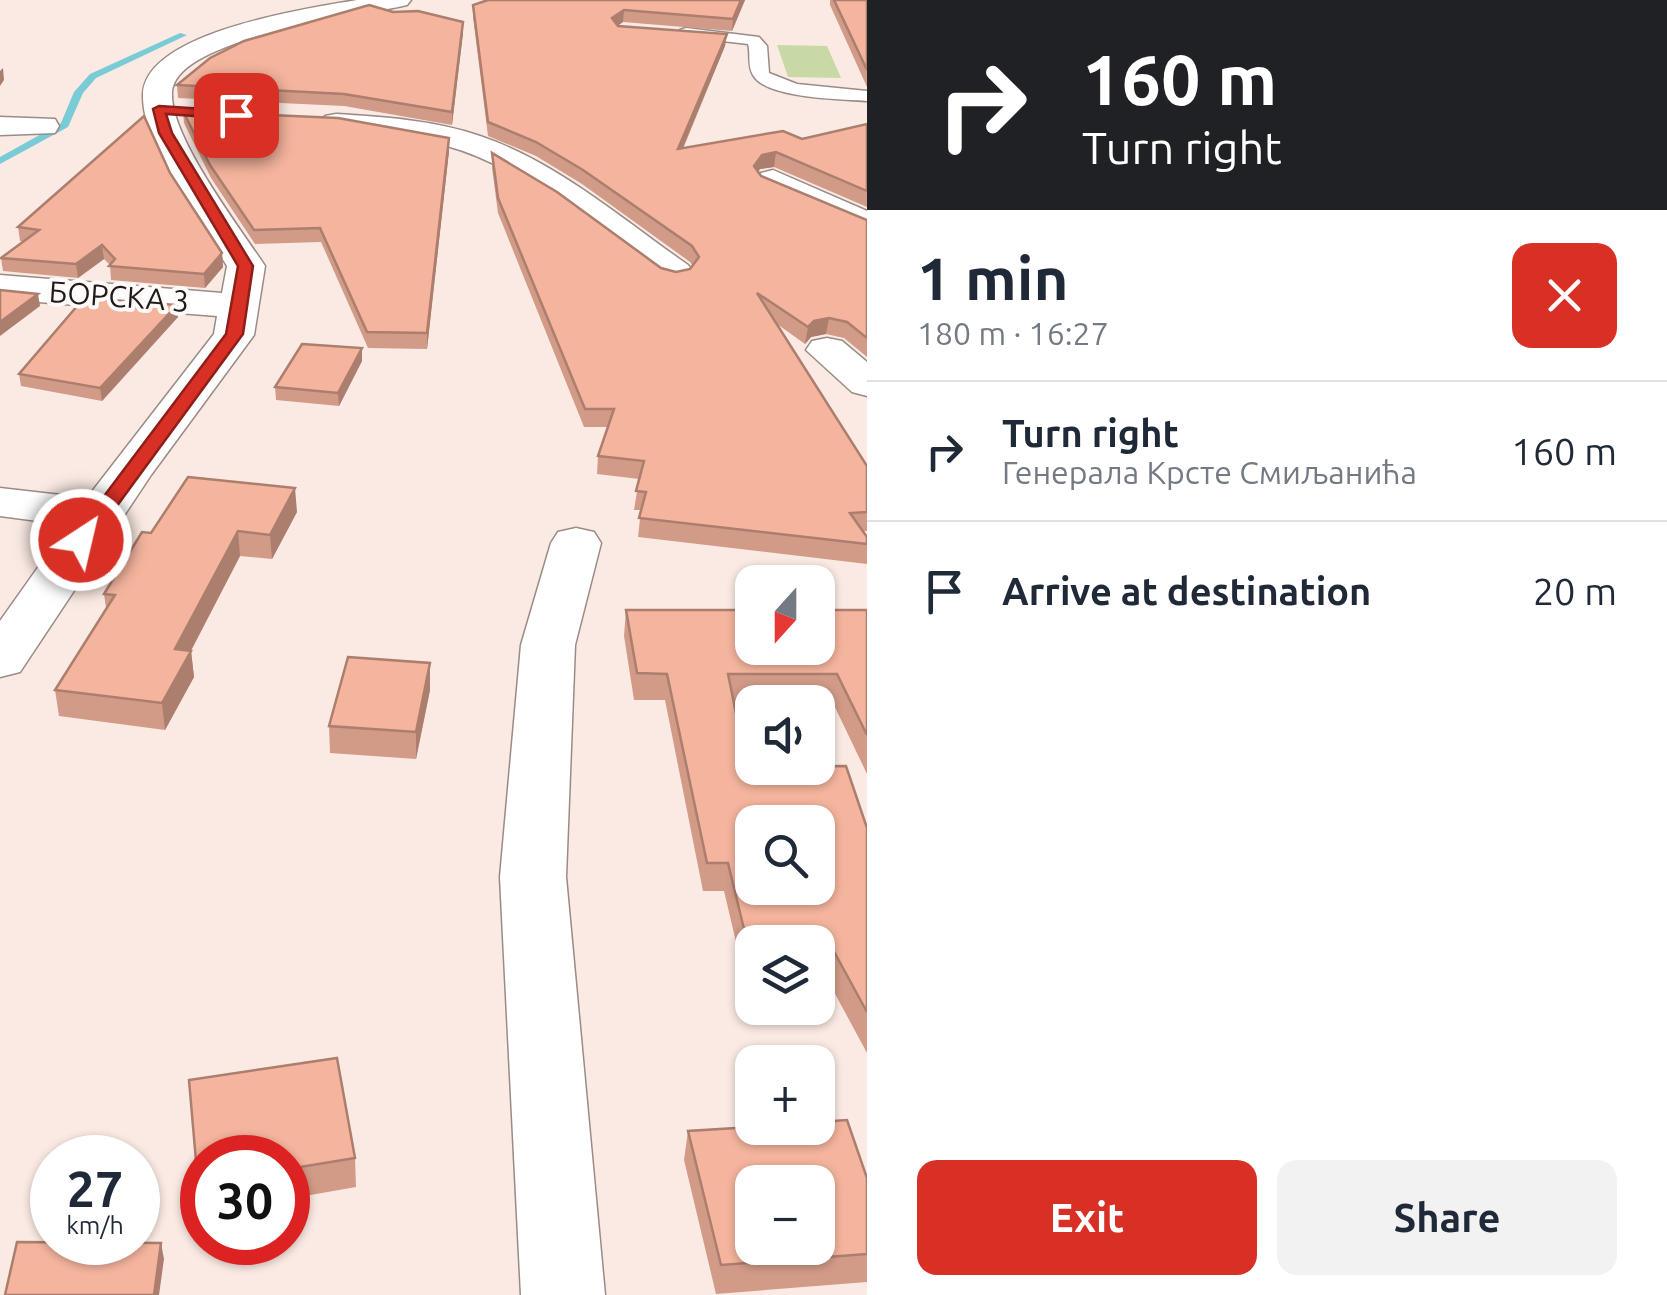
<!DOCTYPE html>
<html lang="en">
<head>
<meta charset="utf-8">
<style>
  body { margin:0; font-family:Ubuntu,sans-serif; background:#f2f2f3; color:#1f2937; height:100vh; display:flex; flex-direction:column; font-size:38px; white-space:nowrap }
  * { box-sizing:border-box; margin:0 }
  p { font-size:32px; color:#747a83 }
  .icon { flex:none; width:55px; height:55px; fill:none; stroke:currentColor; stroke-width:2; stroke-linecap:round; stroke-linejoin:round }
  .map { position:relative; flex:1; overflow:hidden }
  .panel { display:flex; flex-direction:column; background:#fff; width:800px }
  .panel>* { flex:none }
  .top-card { background:#202124; color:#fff; overflow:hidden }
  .needle { width:65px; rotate:201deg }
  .controls { position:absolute; left:735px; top:565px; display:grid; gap:20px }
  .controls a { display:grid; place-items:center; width:100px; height:100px; border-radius:20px; background:#fff; box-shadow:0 2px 8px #0004; font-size:50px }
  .speed { position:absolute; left:30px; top:1135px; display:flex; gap:20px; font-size:50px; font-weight:700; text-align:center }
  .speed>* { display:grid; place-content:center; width:130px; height:130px; border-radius:50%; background:#fff; box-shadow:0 2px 8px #0004; line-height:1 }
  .speed small { font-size:25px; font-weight:400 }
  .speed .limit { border:15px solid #d22; background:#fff; color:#111 }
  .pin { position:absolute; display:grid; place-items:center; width:85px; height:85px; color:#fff; margin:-42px; border-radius:20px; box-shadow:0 5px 15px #0006 }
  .me { position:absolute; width:110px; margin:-55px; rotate:35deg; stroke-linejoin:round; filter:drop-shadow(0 0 8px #0008) }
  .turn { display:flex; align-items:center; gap:35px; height:210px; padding:0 50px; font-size:45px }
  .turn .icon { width:130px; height:130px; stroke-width:2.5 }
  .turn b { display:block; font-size:70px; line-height:85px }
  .round { display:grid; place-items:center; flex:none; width:105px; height:105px; border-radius:20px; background:#f2f2f3 }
  .headline { display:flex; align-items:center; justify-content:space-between; height:170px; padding:0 50px }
  h1 { font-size:60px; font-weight:600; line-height:75px }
  .button { display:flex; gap:20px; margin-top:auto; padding:20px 50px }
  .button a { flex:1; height:115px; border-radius:20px; background:#d93025; color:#fff; font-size:40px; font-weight:600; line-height:115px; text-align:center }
  .button a+a { background:#f2f2f3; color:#1f2937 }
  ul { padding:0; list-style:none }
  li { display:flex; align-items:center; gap:30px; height:140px; padding:0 50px; border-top:2px solid #e0e1e3 }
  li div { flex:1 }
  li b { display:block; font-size:38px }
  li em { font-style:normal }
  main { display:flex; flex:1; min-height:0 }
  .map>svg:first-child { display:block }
</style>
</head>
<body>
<main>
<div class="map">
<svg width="867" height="1295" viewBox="0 0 867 1295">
  <rect width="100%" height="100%" fill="#fbeae4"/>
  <path fill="#c9d9a5" d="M777,45l50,1 14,32 -53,-1z"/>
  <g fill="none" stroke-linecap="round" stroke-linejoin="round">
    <path fill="#79cbd5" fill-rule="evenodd" d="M180,33l7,2 -91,43 -13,15 -15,34 -68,37v-7l61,-34 13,-31 16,-18z"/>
    <defs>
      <path id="lane" d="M686,28l73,9 8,9 2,27 28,11 70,7v10c-25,-2 -101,-2 -114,-26 -6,-10 -2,-22 -5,-31l-68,-8v-6z"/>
      <g id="street">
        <path d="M357,0h54l-4,5c-44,11 -231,32 -235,87 -3,44 68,136 93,174l-11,69 -103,140 -131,197 -20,5v-56l68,-96 -68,-9v-28l87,10 127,-164 3,-18 -217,-17v-24l222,18 5,-27c-26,-44 -85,-119 -84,-171 1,-63 166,-87 214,-95z"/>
        <path d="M336,114c48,3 98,6 144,22 77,26 142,83 208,129l6,8 -6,8 -13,3 -13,-3c-66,-48 -135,-113 -215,-135 -40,-11 -82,-7 -122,-16l-4,-7 4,-7z"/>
        <path d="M0,117l55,2 4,7 -4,7 -55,2z"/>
        <path d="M773,170l94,41v24l-106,-48 -5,-7 5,-7z"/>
        <path d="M827,338l15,3 25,21v34l-15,-4 -46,-42 6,-9z"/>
        <path d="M576,528l18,4 7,11 -26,102 -9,232 39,418h-84l-21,-418 21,-232 30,-102 7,-11z"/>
      </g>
    </defs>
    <use href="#lane" stroke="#9b8b86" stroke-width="3"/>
    <use href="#street" stroke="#9b8b86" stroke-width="3"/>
    <use href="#lane" fill="#fff" fill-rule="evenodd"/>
    <use href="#street" fill="#fff" fill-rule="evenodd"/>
  </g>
  <g fill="#d29b87">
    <path d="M488,0h257l-13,31 -109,-9 -5,4 109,8 -2,12 -42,103 119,-10 65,-15v83l-93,-40 -14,2 -2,3 3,4 106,44v137l-23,-19 -18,-4 -15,3 -6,7 -28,-20 90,142v65h-4l4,6v27l-229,-27 3,-27h-7l5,-31 -42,-5 1,-18 10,-29h-24l-86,-214 -6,-45v-15l169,115 15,4 14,-3 3,-3 -3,-4 -108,-78 -46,-28 -48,-20 -15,-119v-12z"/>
    <path d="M830,0h37v87l-37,-82z"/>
    <path d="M393,12l70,10 -11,103 -108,-19 -166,-8 -1,-13z"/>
    <path d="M183,111l266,40 -22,198 -59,-1 -47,-106 -66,2 -44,-66 -27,-55z"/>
    <path d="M170,173l52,80 1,14 -18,21 -94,-8 -1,-15 -6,-6 -26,19 -75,-7 -2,-13 23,-17h-4l-2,-14z"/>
    <path d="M177,305l1,12 -76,84 -81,-15 -2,-12z"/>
    <path d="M362,361l-23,45 -63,-6 -1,-13z"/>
    <path d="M297,512l-25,47 -32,-3 -49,95 3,26 -29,53 -106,-14 -4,-26 51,-82 -2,-14 47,-61z"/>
    <path d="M626,610h241v164l-35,-73h-98l13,66 120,61v225l-47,-87 -68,-24v53l-3,2 -25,-106h-21l-38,-191h-31l-10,-64z"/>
    <path d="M430,690l-14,69 -86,-6 -1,-27z"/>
    <path d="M337,1058l18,100 1,29 -68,12v-41h-86v55l-13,-133z"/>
    <path d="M688,1131l179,47v104l-151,12 -32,-134z"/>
  </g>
  <g fill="#ab7e6e">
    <path d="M741,0h4l-13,31 1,-12z"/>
    <path d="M624,10l-1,12 -12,8 1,-12z"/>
    <path d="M463,22v12l-11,91v-13z"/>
    <path d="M727,34l-2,12 -49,118 2,-15z"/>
    <path d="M3,68l1,12 -4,6v-15z"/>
    <path d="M449,138v13l-22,198v-16z"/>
    <path d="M776,152l-2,15 -14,2 -8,11 2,-14 8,-11z"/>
    <path d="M102,245l2,14 -26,19 -2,-14z"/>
    <path d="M222,253l1,14 -18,21 -1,-14z"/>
    <path d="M38,294l2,12 -40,30v-14z"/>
    <path d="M177,305l1,12 -76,84 -2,-13z"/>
    <path d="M829,318l-3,16 -15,3 -6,7 3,-17 6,-6z"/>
    <path d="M362,348v13l-23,45 -1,-13z"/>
    <path d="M295,488l2,24 -25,47 -2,-24z"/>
    <path d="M238,531l2,25 -52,100 3,-5 3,26 -29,53 -3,-27 13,-54z"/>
    <path d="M430,663v27l-14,69v-27z"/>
    <path d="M826,937l-6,29 -2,1v-25h-4z"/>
    <path d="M161,1243l3,16 -5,36h-5z"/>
  </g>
  <g fill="#f4b49d" stroke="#ab7e6e" stroke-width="2.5" fill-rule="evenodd">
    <path d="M488,0h253l-8,19 -109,-9 -12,8 6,8 109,8 -49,115 105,-18 19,8 65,-15v67l-91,-39 -14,3 -8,11 7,10 106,44v118l-20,-16 -18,-4 -15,3 -6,6 -51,-34 110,173v46l-17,1 17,24v7l-228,-26 7,-26 -10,-1 8,-30 -46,-5 16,-47h-29l-87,-211 -6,-45 65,39 104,76 15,4 14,-3 9,-12 -7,-11 -109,-76 -47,-28 -48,-20 -15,-117z"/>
    <path d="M834,0h33v70z"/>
    <path d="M369,5l24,7 25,-1 45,11 -11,90 -108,-18 -167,-9 33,-27 34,-17z"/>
    <path d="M183,111l155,7 111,20 -22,195 -60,-1 -47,-104 -66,2 -44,-65z"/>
    <path d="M144,116l26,57 52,80 -18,21 -95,-8 6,-7 -13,-14 -26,19 -75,-6 38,-28 -21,-3z"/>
    <path d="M0,290l38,4 -38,28z"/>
    <path d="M84,298l93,7 -77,83 -81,-14z"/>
    <path d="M302,344l60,4 -24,45 -63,-6z"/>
    <path d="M188,477l107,11 -25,47 -32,-4 -63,118 16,2 -29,52 -107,-13 60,-95 -11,-1 38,-62 9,1z"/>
    <path d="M626,610h126v38h66v-38h49v125l-30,-61h-109l19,93 99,-1 21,62v184l-41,-75 -12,5h-62v20l-24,-99h-21l-40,-189 -30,-1zM752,822h66v66h-66z"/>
    <path d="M348,657l82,6 -14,69 -87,-6z"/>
    <path d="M337,1058l18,100 -67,11v-11h-86v25l-4,1 -9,-104z"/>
    <path d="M847,1120l20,58v76l-146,11 -33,-134 64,-4 66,1v-6zM752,1182h66v66h-66z"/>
    <path d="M17,1242l144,1 -7,52h-149z"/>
  </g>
  <path fill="#d93025" stroke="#8d1f18" stroke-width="2.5" d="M159,106l77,5 7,4 -7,4 -70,-5 6,19 81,133 -10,68 -154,210 -8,2 -10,-6 155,-206 12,-68 -79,-133 -6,-24z"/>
  <g text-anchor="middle" stroke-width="8" stroke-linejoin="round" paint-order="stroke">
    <g font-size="30" fill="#211b18" stroke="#fefaf9">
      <text transform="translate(119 297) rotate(4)" y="10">БОРСКА 3</text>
    </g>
  </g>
</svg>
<div class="controls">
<a><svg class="needle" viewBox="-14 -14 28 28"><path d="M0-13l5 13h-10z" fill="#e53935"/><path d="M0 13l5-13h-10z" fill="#747a83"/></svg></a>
<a><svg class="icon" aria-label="sound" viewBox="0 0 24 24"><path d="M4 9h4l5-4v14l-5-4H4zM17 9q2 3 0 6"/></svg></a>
<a><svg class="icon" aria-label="search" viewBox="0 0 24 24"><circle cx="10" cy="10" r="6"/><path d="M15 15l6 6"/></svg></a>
<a><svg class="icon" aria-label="layers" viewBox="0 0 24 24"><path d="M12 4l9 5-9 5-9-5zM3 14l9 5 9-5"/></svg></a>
<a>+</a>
<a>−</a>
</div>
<div class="speed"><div>27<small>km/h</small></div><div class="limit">30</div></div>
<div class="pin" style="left:236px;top:115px;background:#d93025"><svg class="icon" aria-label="arrive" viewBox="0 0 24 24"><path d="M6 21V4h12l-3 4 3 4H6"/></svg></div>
<svg class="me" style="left:81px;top:540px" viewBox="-20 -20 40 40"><circle r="17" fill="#d93025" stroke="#fff" stroke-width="3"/><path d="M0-11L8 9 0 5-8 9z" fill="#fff"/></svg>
</div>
<section class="panel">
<div class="top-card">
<div class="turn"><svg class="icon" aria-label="right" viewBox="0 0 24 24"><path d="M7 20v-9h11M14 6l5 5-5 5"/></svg><div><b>160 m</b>Turn right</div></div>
</div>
<div class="headline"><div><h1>1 min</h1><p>180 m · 16:27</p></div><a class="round" style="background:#d93025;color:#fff"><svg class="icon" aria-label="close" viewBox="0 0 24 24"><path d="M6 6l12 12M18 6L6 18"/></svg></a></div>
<ul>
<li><svg class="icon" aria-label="right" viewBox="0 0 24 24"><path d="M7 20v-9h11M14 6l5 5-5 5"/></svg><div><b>Turn right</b><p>Генерала Крсте Смиљанића</p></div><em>160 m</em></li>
<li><svg class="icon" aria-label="arrive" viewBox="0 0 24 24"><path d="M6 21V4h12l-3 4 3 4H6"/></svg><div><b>Arrive at destination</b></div><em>20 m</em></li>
</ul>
<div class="button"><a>Exit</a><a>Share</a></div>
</section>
</main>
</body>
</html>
